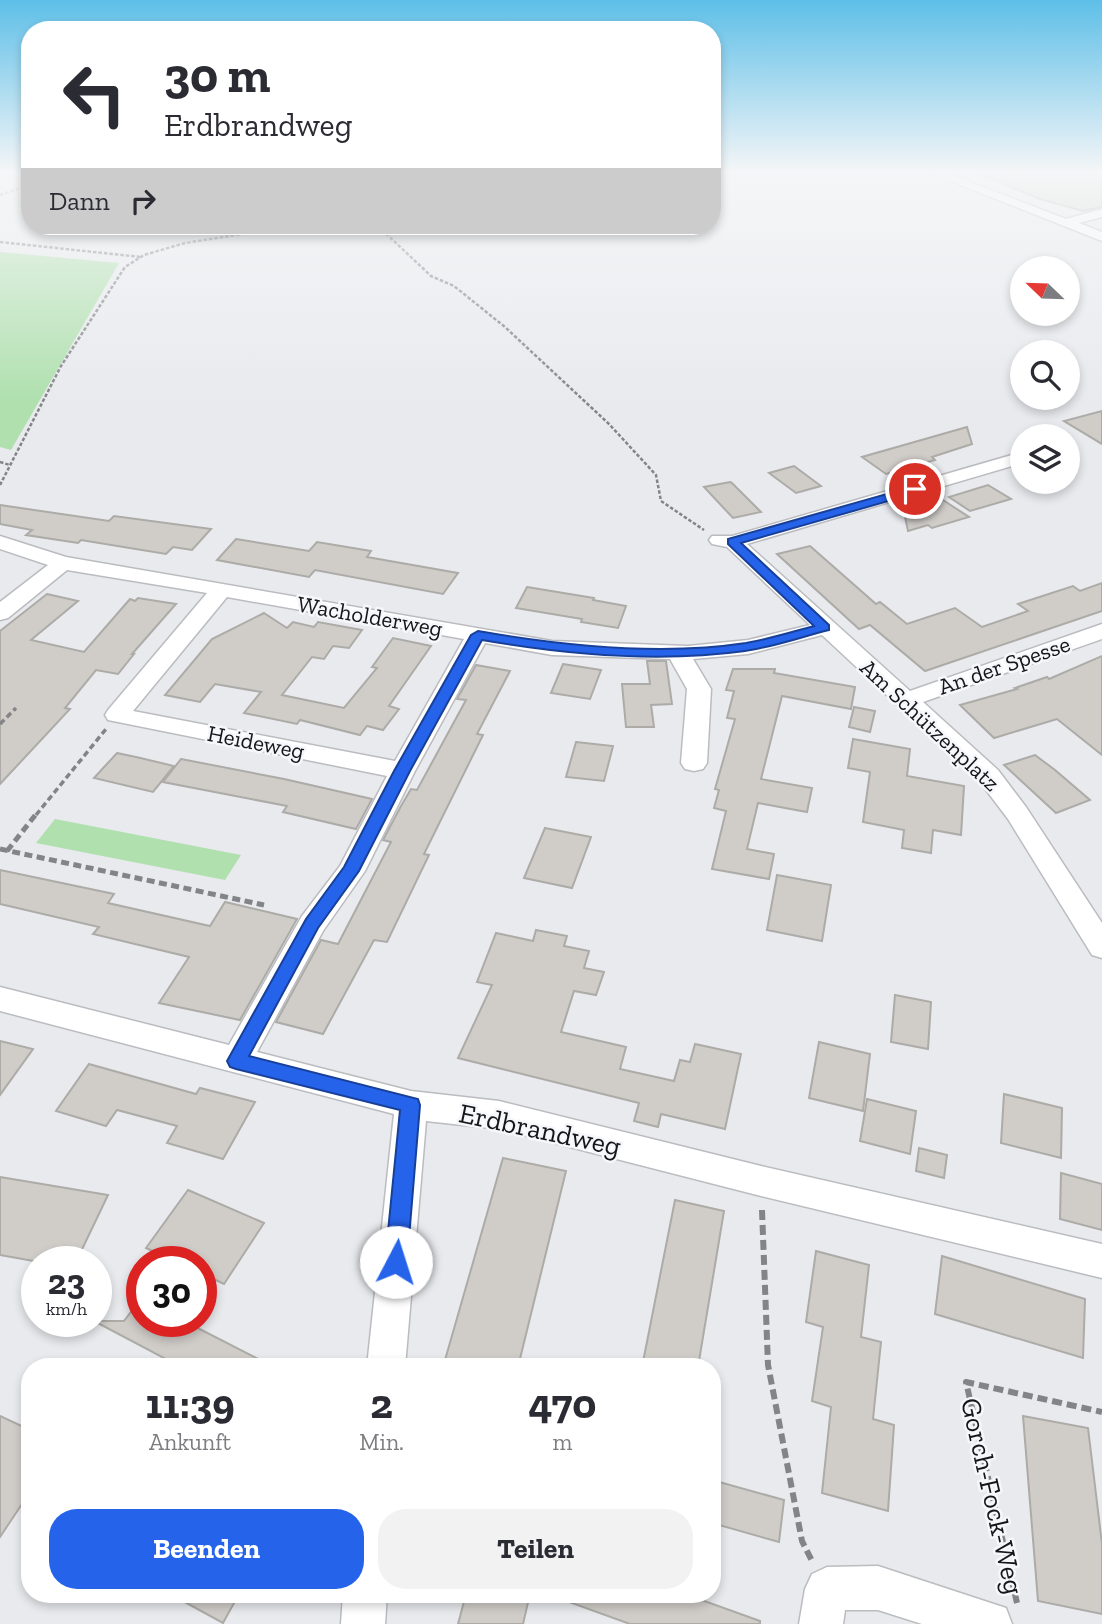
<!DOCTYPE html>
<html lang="de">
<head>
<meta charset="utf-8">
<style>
  body { margin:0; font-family:"Zilla Slab",serif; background:#f2f2f3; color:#2b2b33; height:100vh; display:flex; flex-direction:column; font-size:26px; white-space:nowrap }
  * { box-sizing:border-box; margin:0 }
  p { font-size:23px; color:#7c7c81 }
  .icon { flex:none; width:38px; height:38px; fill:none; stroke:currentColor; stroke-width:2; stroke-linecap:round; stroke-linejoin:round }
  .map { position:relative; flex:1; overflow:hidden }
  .sheet { position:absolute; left:21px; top:1358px; width:700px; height:245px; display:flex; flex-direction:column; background:#fff; border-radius:28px; box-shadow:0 4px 10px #0003 }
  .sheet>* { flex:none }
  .hud { position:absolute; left:21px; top:21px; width:700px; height:214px; border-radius:28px; box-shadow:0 4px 10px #0003; background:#fff; color:#2b2b33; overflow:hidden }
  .needle { width:46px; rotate:293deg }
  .tools { position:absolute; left:1010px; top:256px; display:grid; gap:14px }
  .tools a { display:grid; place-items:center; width:70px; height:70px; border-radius:50%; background:#fff; box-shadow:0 4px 10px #0003; font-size:35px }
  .speed { position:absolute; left:21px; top:1246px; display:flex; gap:14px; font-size:35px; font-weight:700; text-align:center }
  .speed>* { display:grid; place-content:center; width:91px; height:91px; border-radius:50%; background:#fff; box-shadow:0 4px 10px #0003; line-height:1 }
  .speed small { font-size:18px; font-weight:400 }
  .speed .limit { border:10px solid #d22; background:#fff; color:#111 }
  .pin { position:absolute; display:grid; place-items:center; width:60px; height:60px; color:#fff; margin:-30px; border:4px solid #fff; border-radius:50%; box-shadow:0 2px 7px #0007 }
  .me { position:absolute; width:77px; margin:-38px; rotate:5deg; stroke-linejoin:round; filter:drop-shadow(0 0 5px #0008) }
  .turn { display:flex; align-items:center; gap:24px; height:147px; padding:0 28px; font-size:32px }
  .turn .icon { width:91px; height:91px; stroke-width:2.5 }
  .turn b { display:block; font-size:49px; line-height:60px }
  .then { display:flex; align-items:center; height:66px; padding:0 28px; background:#0003; gap:14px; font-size:26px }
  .eta { display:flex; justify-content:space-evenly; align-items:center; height:119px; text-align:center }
  .eta b { font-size:42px; font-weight:700; line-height:49px }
  .cta { display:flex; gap:14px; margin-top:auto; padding:14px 28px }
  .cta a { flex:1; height:80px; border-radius:28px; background:#2563eb; color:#fff; font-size:28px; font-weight:700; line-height:80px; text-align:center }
  .cta a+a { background:#f2f2f3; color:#2b2b33 }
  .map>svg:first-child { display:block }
</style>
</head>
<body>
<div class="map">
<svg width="1102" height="1624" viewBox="0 0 1102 1624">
  <rect width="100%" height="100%" fill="#e8eaee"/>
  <g fill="#afe0ae">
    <path d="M0,252l119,11 -108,187 -11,-3z"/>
    <path d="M55,819l186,36 -16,25 -189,-37z"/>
  </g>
  <g fill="#d0cdc9" stroke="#adaba7" stroke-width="2">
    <path d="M980,174h122v33l-19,4 -43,-12z"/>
    <path d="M1102,411v33l-38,-23z"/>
    <path d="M967,427l5,17 -40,13 3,3 -49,14 -24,-17z"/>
    <path d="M794,466l27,20 -25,7 -27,-20z"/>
    <path d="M730,482l2,1 29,29 -28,6 -29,-31z"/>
    <path d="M988,485l23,14 -41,12 -21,-14z"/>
    <path d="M943,500l26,17 -37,11 -4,-3 -20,6 -4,-19z"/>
    <path d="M0,505l109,16 5,-5 97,13 -19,21 -19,-3 -7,7 -85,-14 -3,3 -52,-8 6,-5 -32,-6z"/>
    <path d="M236,539l73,12 8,-9 54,9 -4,6 91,16 -15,21 -128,-24 -6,7 -92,-17z"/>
    <path d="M810,546l66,58 4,-2 27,22 48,-16 27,19 46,-16 -10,-7 55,-18 7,5 22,-8v28l-177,60 -55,-46 -11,4 -82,-75z"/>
    <path d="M527,587l67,11 -1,2 33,6 -8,22 -37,-6 1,-3 -66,-11z"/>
    <path d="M47,594l31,7 -47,39 53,12 46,-53 5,2 3,-3 38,6 -44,50h2l-16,20 -22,-4 -31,38 5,1 -70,75v-153z"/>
    <path d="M264,613l23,15 6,-6 21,5 4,-5 44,8 -13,18 -16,-2 -9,13 -12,-2 -30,38 62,13 33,-40 -5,-1 21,-29 38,8 -42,60 10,3 -16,21 -16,-4 -7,9 -60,-15 -3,4 -53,-11 17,-21 -46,-8 -15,18 -35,-7 47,-56z"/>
    <path d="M1102,656v99l-45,-36 -63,19 -34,-33 57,-16 -2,-1 32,-11 2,2z"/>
    <path d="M647,661h19l6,43 -21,1 3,22h-28l-4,-43h28z"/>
    <path d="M563,664l38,6 -11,29 -39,-6z"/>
    <path d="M476,665l34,6 -33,63 6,1 -59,119 5,1 -42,87 -13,-2 -51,94 -47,-12 45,-82 17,4 53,-102 -8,-2 18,-34 10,-17 6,1 49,-90 -9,-1z"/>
    <path d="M733,669h42l-1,4 81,14 -4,22 -69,-13 -21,83 51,9 -5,24 -49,-9 -11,46 27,5 -5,25 -57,-10 14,-58 -12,-3 5,-18 -4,-1 20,-70 -8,-1 7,-27 -8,-1z"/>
    <path d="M854,707l21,4 -5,21 -21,-5z"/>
    <path d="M853,739l57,10 -3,27 57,10 -3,49 -28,-5 -2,23 -29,-5 2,-18 -41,-8 7,-50 -22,-4z"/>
    <path d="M576,742l37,4 -9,35 -38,-4z"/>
    <path d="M117,753l19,4 38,9 -21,26 -59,-14z"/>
    <path d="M1035,755l20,15 35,30 -34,13 -52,-48z"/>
    <path d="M181,759l103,20 88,20 -16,30 -73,-17 4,-6 -124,-24z"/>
    <path d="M545,828l46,9 -19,51 -48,-10z"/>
    <path d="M0,870l114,24 -6,9 102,23 15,-24 72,17 -57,101 -81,-17 30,-46 -96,-23 6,-7 -99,-23z"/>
    <path d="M777,875l54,10 -9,56 -55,-11z"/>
    <path d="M536,930l31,6 -3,10 25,5 -5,17 20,4 -8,23 -22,-4 -13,41 65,15 -6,22 54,12 6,-21 10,2 5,-18 46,10 -16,75 -64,-15 -3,13 -24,-6 5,-18 -181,-45 34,-73 -15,-3 19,-49 37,8z"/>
    <path d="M895,995l36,7 -3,47 -37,-7z"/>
    <path d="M0,1041l33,8 -33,46z"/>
    <path d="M819,1042l51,12 -7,57 -54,-13z"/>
    <path d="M89,1064l107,30 4,-6 55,14 -32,57 -56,-16 10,-17 -60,-16 -11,16 -50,-15z"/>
    <path d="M1004,1094l58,14 -1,50 -60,-15z"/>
    <path d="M867,1099l49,12 -6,43 -50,-13z"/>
    <path d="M919,1148l28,7 -3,23 -28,-7z"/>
    <path d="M503,1158l63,13 -48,196h-75z"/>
    <path d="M1061,1173l41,11v46l-42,-11z"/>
    <path d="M0,1177l108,18 -32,67h-37l-39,-7z"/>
    <path d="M188,1190l76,33 -40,61 -23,-11v-11h-24l-31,-14z"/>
    <path d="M675,1200l49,11 -26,156h-56z"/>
    <path d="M816,1251l53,14 -8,72 20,5 -8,77 21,6 -6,86 -66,-18 9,-86 -19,-6 11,-74 -17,-5z"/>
    <path d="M942,1256l143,43 -2,59 -148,-44z"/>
    <path d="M142,1297v24h34l11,6 3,-3 84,43h-114l6,-8 -72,-38h30z"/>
    <path d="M0,1416l30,14v62l-30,45z"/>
    <path d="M1023,1416l65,12 14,116v70l-64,-13z"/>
    <path d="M712,1480l72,20 -5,42 -67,-19z"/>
    <path d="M170,1594h69l-16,29z"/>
    <path d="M466,1594h64l-7,30h-65z"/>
    <path d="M556,1594h129l75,27v3h-130l-75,-27z"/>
  </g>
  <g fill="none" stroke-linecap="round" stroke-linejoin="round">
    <defs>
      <g id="minor">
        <path d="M933,174h16l117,45 36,-10v8l-23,6 23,9v9z"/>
        <path d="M1022,452v11l-275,81 163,147 192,-67v15l-179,63 75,68 28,37 76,116v35l-10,-3 -84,-136 -28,-37 -158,-147 -74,19 -55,5 18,30 -4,74 -4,6 -9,2 -9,-2 -4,-6 6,-74 -17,-30 -118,-4 -67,-12 -70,128 -50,100 -42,60 -66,121 154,39 88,10 262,65 341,78v34l-341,-82 -262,-67 -73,-8 -21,246h-38l27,-253 -394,-103v-24l229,58 73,-129 38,-50 47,-90 -279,-56 -3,-5 3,-5 99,-117 -140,-23 -59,48 -8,2v-18l48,-37 -48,-16v-13l66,21 486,84 136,5 60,-6 62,-15 -83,-78 -15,-3 -3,-4 3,-4h20zM227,597l237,42 -69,122 -262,-50z"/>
        <path d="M878,1566l128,42 6,16h-90l-44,-14h-33l-2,14h-44l6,-35 7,-15 15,-7z"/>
        <path d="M343,1594h44l-2,30h-44z"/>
      </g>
    </defs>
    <use href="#minor" stroke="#bbbcc0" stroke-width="3"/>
    <g stroke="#838487" stroke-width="2.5" stroke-dasharray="3.5 2" stroke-linecap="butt">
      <path d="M0,195l30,-10"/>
      <path d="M378,226l53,50 23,10 51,41 104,97 47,51 5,26 43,29"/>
      <path d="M0,242l141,15"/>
      <path d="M0,462l10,3"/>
      <path d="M0,485l61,-119 64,-99 19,-12 41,-12 109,-17"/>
    </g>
    <g stroke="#838487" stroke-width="3.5" stroke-dasharray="6 3.5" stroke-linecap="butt">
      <path d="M0,724l16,-16"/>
      <path d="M36,815l70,-86"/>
    </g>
    <g stroke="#838487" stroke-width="5" stroke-dasharray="8 4.5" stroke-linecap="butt">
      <path d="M0,849l264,56"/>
      <path d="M7,851l30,-38"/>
    </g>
    <g stroke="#838487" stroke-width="6" stroke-dasharray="10 5" stroke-linecap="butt">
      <path d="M762,1210l6,155 34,176 11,22"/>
      <path d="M1017,1603l-51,-221 136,30"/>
    </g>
    <use href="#minor" fill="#fff" fill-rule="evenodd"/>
  </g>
  <linearGradient id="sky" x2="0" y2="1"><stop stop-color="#5ebfe8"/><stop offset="0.43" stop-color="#f5f6f7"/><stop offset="1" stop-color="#f5f6f7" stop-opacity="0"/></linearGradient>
  <rect width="1102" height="401" fill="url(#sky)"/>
  <path fill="#2563eb" stroke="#184099" stroke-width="2" d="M915,486l6,3 -1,3 -179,51 88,82v5c-28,7 -56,17 -84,21 -87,12 -177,4 -263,-11l-72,131 -51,100 -41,57 -69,128 169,43 2,6 -13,157 -3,7 -8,3 -8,-3 -3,-7 15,-152 -164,-41 -6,-2 -3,-6 79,-142 38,-52 50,-96 77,-136 7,-4c86,15 182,25 268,12 23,-4 46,-11 68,-17l-86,-82v-5z"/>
  <g text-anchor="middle" stroke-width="5" stroke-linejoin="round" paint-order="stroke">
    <g font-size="23" fill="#161618" stroke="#f6f7fb">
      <text transform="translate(370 616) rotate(10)" y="8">Wacholderweg</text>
      <text transform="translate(1004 665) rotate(-19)" y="8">An der Spesse</text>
      <text transform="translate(930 725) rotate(43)" y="8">Am Schützenplatz</text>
      <text transform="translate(256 742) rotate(11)" y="8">Heideweg</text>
    </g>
    <g font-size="28" fill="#161618" stroke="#f6f7fb">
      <text transform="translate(540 1129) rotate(12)" y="10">Erdbrandweg</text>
      <text transform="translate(993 1496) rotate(77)" y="10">Gorch-Fock-Weg</text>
    </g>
  </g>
</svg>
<div class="tools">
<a><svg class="needle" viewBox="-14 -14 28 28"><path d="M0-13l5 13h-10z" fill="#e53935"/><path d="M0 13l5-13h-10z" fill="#7c7c81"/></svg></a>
<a><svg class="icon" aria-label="search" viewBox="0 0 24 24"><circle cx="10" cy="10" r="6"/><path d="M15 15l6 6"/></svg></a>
<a><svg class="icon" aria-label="layers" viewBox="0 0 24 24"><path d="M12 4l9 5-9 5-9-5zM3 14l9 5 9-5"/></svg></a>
</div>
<div class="speed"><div>23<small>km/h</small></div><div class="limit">30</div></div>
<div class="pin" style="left:915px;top:489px;background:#d93025"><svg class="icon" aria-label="arrive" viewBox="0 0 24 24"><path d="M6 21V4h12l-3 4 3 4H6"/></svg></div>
<svg class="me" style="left:396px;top:1262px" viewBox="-20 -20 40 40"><circle r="19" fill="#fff"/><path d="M0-13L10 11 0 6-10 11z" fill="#2563eb"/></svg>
<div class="hud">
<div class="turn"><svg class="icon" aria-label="left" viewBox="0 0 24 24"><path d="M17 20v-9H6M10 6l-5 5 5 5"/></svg><div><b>30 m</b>Erdbrandweg</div></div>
<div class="then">Dann<svg class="icon" aria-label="right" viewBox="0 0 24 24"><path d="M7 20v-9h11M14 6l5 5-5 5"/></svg></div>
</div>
<section class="sheet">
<div class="eta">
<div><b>11:39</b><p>Ankunft</p></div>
<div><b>2</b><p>Min.</p></div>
<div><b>470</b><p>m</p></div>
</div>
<div class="cta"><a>Beenden</a><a>Teilen</a></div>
</section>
</div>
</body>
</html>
